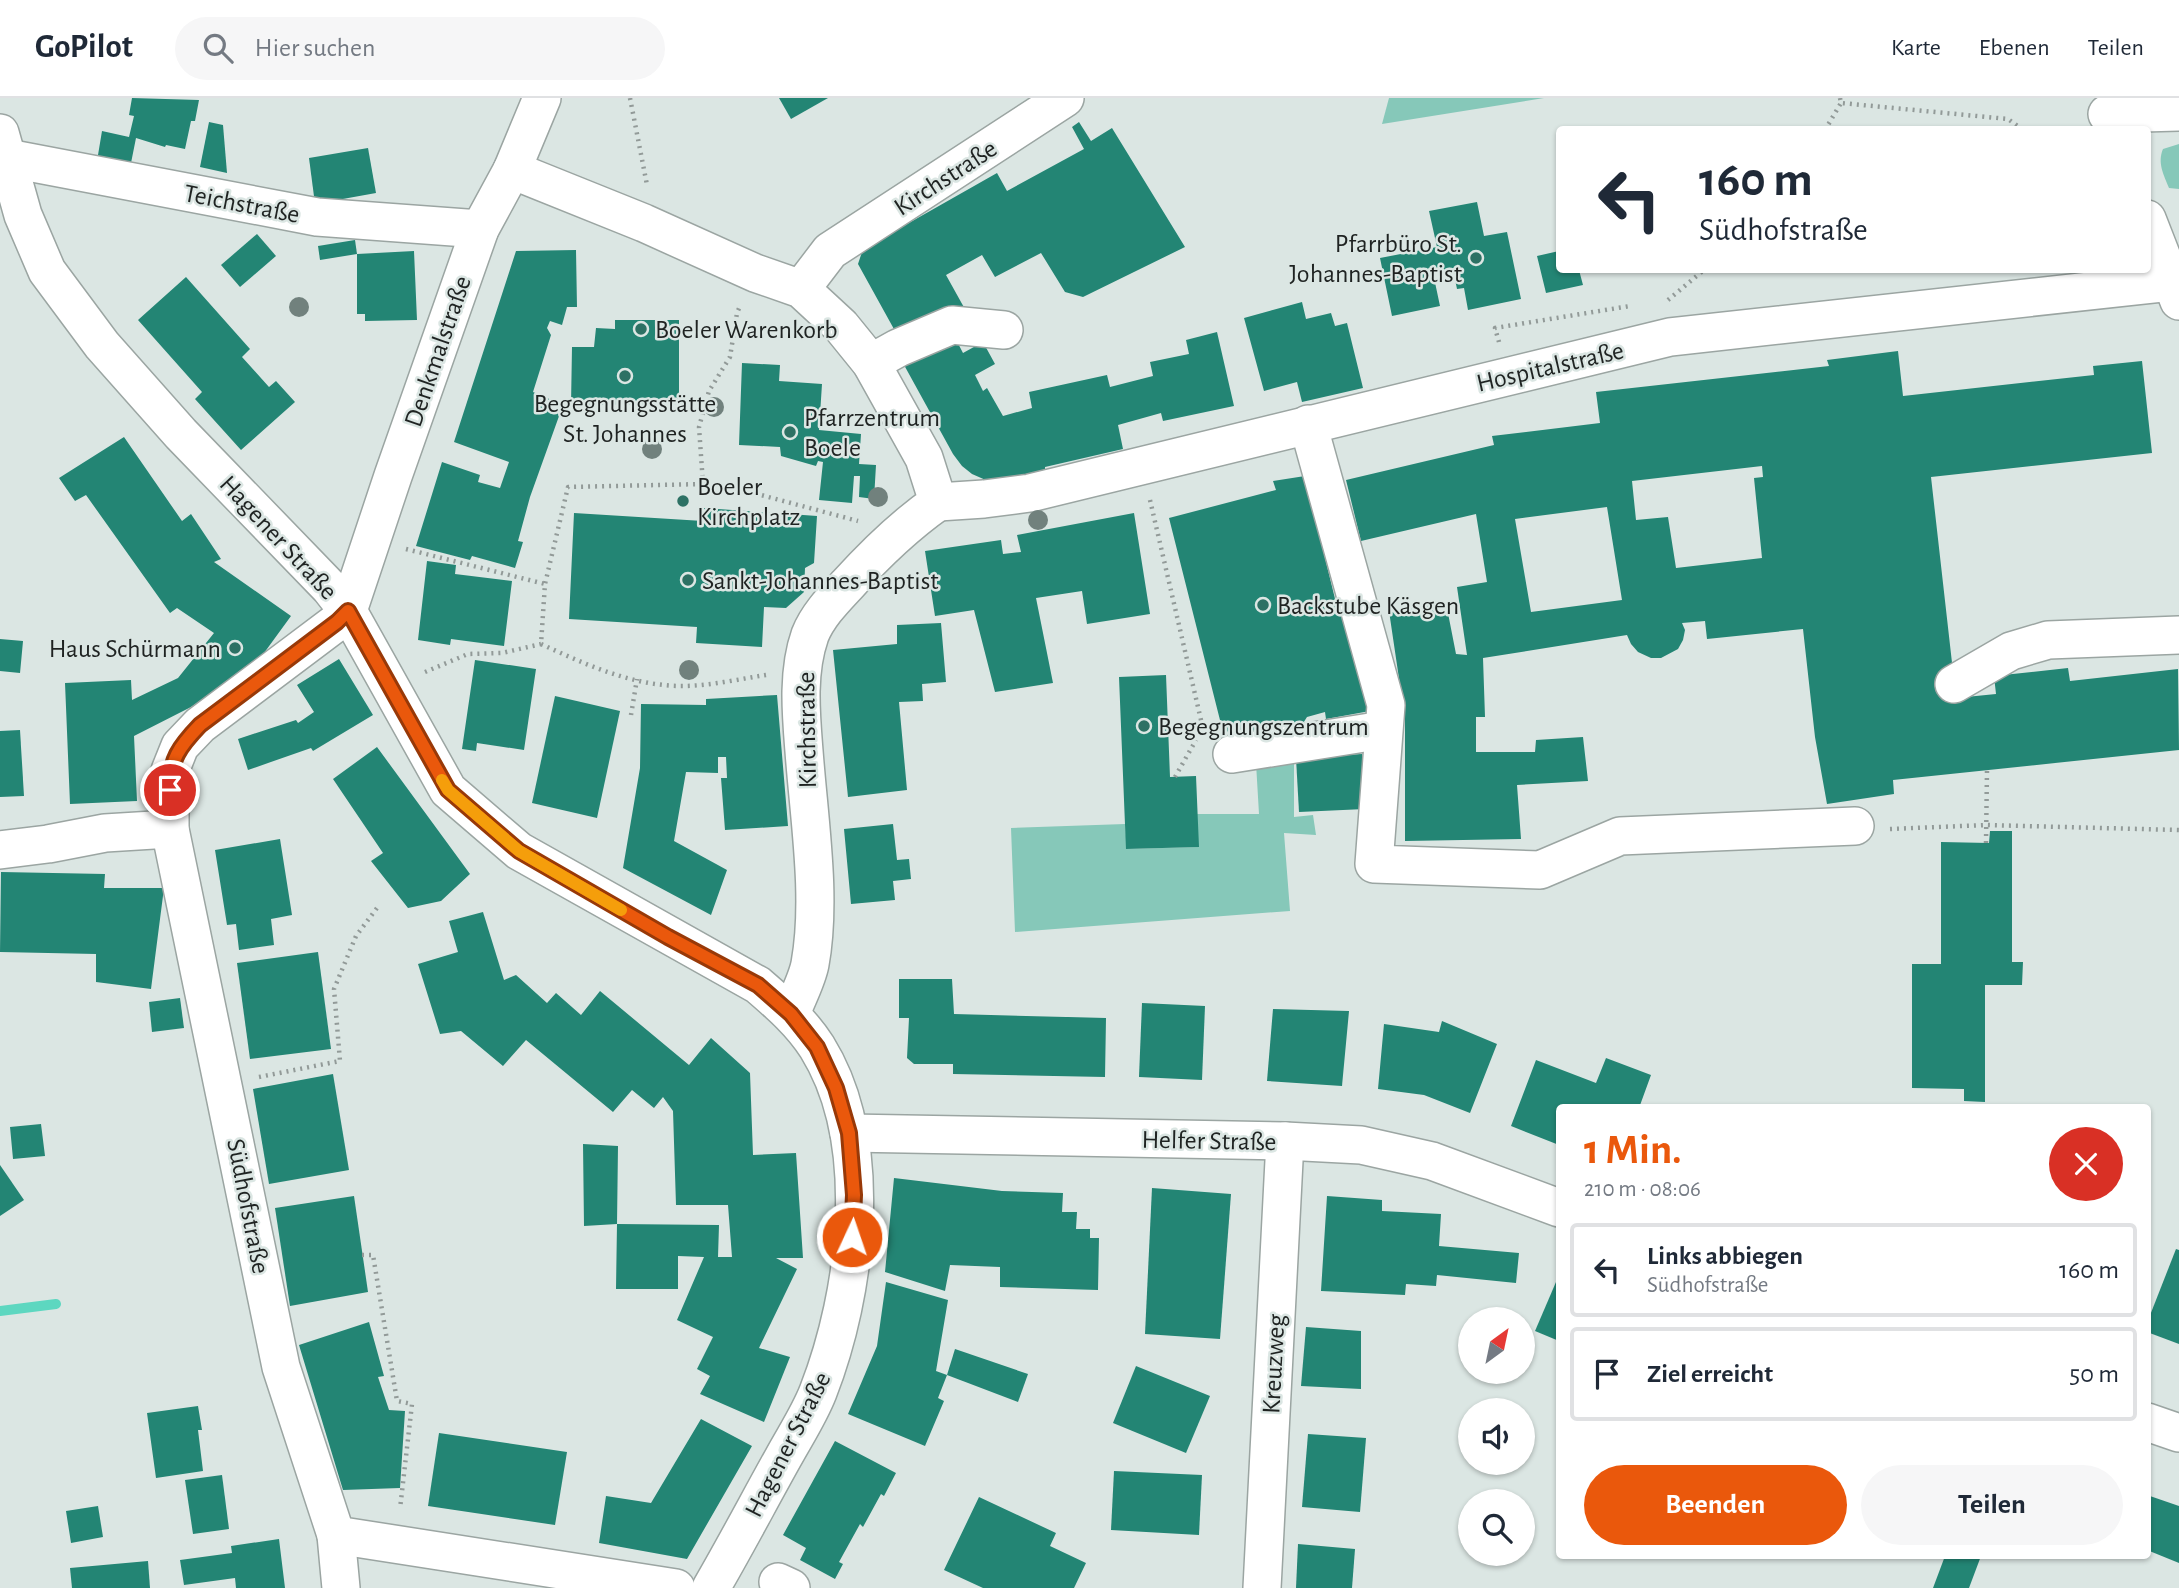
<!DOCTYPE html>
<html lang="de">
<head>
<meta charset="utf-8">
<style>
  body { margin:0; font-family:"Alegreya Sans",sans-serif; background:#f6f6f7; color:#1f2937; height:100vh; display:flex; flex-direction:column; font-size:26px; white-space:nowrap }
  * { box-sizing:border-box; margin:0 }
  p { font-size:23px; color:#747a83 }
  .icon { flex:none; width:38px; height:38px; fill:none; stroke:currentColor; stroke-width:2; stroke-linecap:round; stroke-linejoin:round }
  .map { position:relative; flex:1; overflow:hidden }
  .sheet { position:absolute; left:1556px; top:1006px; width:595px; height:455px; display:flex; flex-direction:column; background:#fff; border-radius:7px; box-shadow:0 2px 5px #0004 }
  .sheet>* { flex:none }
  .banner { position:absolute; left:1556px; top:28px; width:595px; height:147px; border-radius:7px; box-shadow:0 2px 5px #0004; background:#fff; color:#1f2937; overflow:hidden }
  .needle { width:46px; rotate:33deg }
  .controls { position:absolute; left:1458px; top:1209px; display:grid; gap:14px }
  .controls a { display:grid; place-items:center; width:77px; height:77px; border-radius:50%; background:#fff; box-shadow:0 2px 5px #0004; font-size:35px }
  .pin { position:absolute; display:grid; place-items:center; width:60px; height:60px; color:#fff; margin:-30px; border:4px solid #fff; border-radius:50%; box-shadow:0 2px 7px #0007 }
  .me { position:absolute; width:77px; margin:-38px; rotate:3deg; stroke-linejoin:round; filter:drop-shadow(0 0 5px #0008) }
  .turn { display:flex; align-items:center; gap:24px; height:147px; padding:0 28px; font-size:32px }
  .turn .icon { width:91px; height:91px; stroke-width:2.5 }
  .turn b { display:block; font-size:49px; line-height:60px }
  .round { display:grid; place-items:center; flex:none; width:74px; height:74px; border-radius:37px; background:#f6f6f7 }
  .headline { display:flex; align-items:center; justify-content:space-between; height:119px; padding:0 28px }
  h1 { font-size:42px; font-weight:700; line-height:52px; color:#ea580c }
  .cta { display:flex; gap:14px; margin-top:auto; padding:14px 28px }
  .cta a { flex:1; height:80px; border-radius:42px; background:#ea580c; color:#fff; font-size:28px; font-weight:700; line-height:80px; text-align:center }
  .cta a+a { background:#f6f6f7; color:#1f2937 }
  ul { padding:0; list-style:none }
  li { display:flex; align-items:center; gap:21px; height:94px; margin:0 14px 10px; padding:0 14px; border:4px solid #e0e1e3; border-radius:7px }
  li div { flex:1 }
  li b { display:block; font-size:26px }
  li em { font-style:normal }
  header { display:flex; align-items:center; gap:42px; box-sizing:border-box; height:98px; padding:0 35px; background:#fff; border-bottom:2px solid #e0e1e3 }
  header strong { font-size:33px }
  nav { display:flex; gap:38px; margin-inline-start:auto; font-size:24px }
  .search { width:490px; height:63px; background:#f6f6f7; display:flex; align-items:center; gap:18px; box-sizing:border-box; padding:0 24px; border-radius:38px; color:#747a83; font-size:26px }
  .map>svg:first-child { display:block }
</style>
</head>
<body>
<header>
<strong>GoPilot</strong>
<div class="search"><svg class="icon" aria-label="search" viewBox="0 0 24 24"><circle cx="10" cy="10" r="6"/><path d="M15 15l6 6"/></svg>Hier suchen</div>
<nav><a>Karte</a><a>Ebenen</a><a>Teilen</a></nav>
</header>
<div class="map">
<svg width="2179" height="1490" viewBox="0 0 2179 1490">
  <rect width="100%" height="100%" fill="#dbe6e3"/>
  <g fill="#86c8b9">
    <path d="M1389,0h155l-162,26z"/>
    <path d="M2179,46v45l-10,-1c-5,-13 -12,-25 -6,-39z"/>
    <path d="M1294,658v61l19,-2 3,20 -32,-2 6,78 -275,21 -4,-104 114,-4 2,25 71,-2 -1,-33h62l-3,-51z"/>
  </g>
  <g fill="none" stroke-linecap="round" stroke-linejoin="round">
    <path stroke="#5dd7c0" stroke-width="10" d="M0,1213l56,-7"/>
  </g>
  <g fill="#238574" fill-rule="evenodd">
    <path d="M132,0l67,2 -4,21h-4l-6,28 -19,-4 -1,2 -29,-9 -6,30 -33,-7 5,-30 27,6 5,-21 -5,-1z"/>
    <path d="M779,0h49l-37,21z"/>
    <path d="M209,24l14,3 4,48 -27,-6z"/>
    <path d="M1079,24l12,19 21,-13 73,119 -102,50 -18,-5 -24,-39 -46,24 -13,-22 -36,20 20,36 -15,19 12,23 20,-11 12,22 -20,11 8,16 4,-3 16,28 29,-8 -3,-16 78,-17 3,12 43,-11 -3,-14 39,-8 -3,-14 31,-8 17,74 -71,15 -2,-8 -43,12 5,24 -78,18v5l-40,10 -17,-1 -16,-7 -10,-8 -9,-12 -55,-100 2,-14 -42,-76 5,-15 134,-76 10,18 77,-42 -12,-22z"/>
    <path d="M368,50l8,45 -61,11 -6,-46z"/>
    <path d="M1477,104l7,34 23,-4 14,67 -53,11 -4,-22 -7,1 -4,-19 -20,3 7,33 -48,10 -12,-58 57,-11 -8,-36z"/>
    <path d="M257,136l19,22 -36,31 -19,-22z"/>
    <path d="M355,142l2,14 -37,6 -2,-14z"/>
    <path d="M576,152l1,57h-10l-5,18 -12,-4 -3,7 4,7 -18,57 30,13 -33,92 -12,44 5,1 -8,26 -43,-12 -2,4 -54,-14 26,-84 38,13 -2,7 22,6 9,-26 -55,-20 62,-191z"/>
    <path d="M414,153l3,69 -52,1v-7h-8v-60z"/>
    <path d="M1559,153v19h20l4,15 -37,8 -9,-37z"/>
    <path d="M186,179l64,72 -8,8 27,30 7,-6 19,21 -54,48 -46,-51 7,-7 -64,-72z"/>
    <path d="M1302,204l4,17 25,-6 4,13 12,-3 16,65 -61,14 -5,-20 -33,9 -20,-73z"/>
    <path d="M615,222h64v84l-108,1 1,-58h22l2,-19 19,1z"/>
    <path d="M1898,253l5,45 191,-21 -1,-9 49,-5 10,92 -221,24 25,221 40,-4 -2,-18 74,-8 2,13 108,-12 1,81 -286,30 1,14 -67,10 -12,-67 -12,-108 -96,10 -2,-18 -23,2 3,7 -2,10 -5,9 -17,9h-10l-13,-6 -7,-8 -4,-9 -144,23 2,59h-9v35h59l1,-12 47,-3 5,44 -71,4 4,54 -116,2v-122l-16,-108 57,-8 10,51 11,1 -10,-68 30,-5 -11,-68 -115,27 -15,-61 148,-35 -2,-9 108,-13 -4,-31 233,-26 -2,-6zM1762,368l1,11 -9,1 8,80 -86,10 -8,-51 -32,3 -4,-39zM1607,409l15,93 -91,12 -16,-93z"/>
    <path d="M742,265l38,2 -1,16 43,3 -3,46 42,4 -2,30 17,1 -2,34 -15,-2 1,-21h-6l-2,27 -33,-3 4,-38 -5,-1 -2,5 -35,-10 -1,-9 -41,-2z"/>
    <path d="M124,339l58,84 9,-7 30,45 -7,3 77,54 -35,48 -65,43 -57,29 3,65 -67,3 -5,-121 66,-3 1,20 46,-22 36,-45 -37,-25 -7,5 -84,-118 -11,6 -16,-23z"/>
    <path d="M1305,378l32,131 9,-3 24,107 -44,8 -1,-7 -18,5 -7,11 -41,9 -12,-8 -24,3 -54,-214 107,-28 -3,-9z"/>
    <path d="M704,410l113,8 -3,47 -9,5 -1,24 -18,16 -22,-1 -2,40 -66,-4 1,-16 -128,-8 5,-106 129,8z"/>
    <path d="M1134,415l16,101 -63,10 -5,-33 -46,7 17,85 -58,9 -21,-82 -39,6 -10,-65 76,-11 2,14 18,-2 -4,-17z"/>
    <path d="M427,463l29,4 -1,9 57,7 -8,65 -53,-7 -1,6 -32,-5z"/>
    <path d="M941,525l5,59 -24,2 1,17 -24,1 8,88 -59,7 -15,-147 64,-6v-19z"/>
    <path d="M0,541l23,2 -3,32 -20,-2z"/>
    <path d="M339,561l34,56 -60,36 -2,-3 -63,22 -10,-31 58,-19 2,3 16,-11 -17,-27z"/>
    <path d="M475,562l61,9 -12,81 -47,-7 -1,8 -14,-2z"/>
    <path d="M1166,577l4,102 26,-1 3,71 -73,2 -7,-172z"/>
    <path d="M777,597l11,131 -63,4 -4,-52h6l-1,-21h-8v16l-32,-1 -12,69 53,29 -16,45 -88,-47 17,-100 1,-64 65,1v-6z"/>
    <path d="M555,598l65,15 -23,107 -65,-15z"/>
    <path d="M20,632l4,66 -24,1v-66z"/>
    <path d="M377,649l93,127 -29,27 -33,7 -37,-47 12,-8 -50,-74z"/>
    <path d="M1362,656l3,55 -66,3 -3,-54z"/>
    <path d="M893,726l4,36 12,-1 2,20 -18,2 2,19 -44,4 -7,-75z"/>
    <path d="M1990,733h22v131h11l-1,23h-37v117l-21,-1v-12l-52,-1v-124h29v-122l48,1z"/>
    <path d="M280,741l12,76 -21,4 3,26 -35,5 -3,-26 -9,1 -12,-75z"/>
    <path d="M1,774l104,2 -1,14h60l-13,101 -55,-7v-28l-96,-2z"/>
    <path d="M483,814l21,68 12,-5 31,28 9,-10 25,22 19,-24 89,74 22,-27 39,35 3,82 43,-2 7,105h-27l21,11 -38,79 31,9 -26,65 -64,-28 10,-18 -13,-7 16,-32 -36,-17 27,-63 -26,-1v33h-62l1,-65 -33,2 -1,-82 35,2 -1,78 102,1 -1,32h14l-4,-52h-52l-3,-94 -10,-14 -9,11 -22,-18 -19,22 -87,-72 -23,26 -42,-35 -21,3 -22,-70 40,-12 -9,-31z"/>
    <path d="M318,854l13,97 -81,10 -13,-96z"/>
    <path d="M899,881h53l2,35 152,4 -1,59 -152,-3v-10h-39l-7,-6 2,-40h-10z"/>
    <path d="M180,900l4,30 -32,4 -3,-30z"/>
    <path d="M1142,905l63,3 -3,74 -63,-3z"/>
    <path d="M1273,911l76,2 -7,75 -75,-5z"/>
    <path d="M1442,923l55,23 -27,69 -46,-18 -46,-6 6,-65 55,8z"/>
    <path d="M1606,960l45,17 -12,33h-80v37l-48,-19 25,-66 60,23z"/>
    <path d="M333,976l16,96 -80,14 -16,-95z"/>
    <path d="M41,1026l4,32 -32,3 -3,-32z"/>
    <path d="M0,1067l24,35 -24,16z"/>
    <path d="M894,1080l108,13 61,2 -1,19h15l-1,17h14v9h9l-1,52 -98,-3v-20l-50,-2 -5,26 -60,-19z"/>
    <path d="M1152,1090l79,6 -11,145 -75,-5z"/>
    <path d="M354,1098l14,96 -78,14 -15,-98z"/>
    <path d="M1327,1098l55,4v11l59,3 -2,32 80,7 -3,30 -79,-8 -1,11 -30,-2 -1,11 -84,-4z"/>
    <path d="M2176,1151l3,1v94l-32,-12v-9z"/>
    <path d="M1559,1177v66l-24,-10z"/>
    <path d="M886,1184l62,18 -12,71 11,4 -9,23 6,3 -19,45 -77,-32 29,-68z"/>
    <path d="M369,1224l15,54 -6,1 11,33 16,1 -5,77 -57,2 -44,-145z"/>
    <path d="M1306,1229l55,4v58l-60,-3z"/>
    <path d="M955,1251l73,25 -10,28 -71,-27z"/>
    <path d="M1136,1268l74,30 -24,57 -73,-30z"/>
    <path d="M198,1308l4,24h-4l5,41 -47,7 -9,-65z"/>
    <path d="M701,1321l51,27 -65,113 -88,-16 7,-47 45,7z"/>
    <path d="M439,1335l128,19 -12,73 -127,-19z"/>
    <path d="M1308,1336l58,4 -6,74 -58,-5z"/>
    <path d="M835,1343l61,32 -12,23 -3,-2 -18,33 -3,-3 -21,38 4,2 -8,15 -35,-19 6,-12 -23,-13z"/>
    <path d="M1114,1373l88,4 -3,60 -88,-5z"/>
    <path d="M222,1377l7,54 -36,5 -8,-54z"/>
    <path d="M2147,1397l32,11v57l-32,-13z"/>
    <path d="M979,1399l77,36 -6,13 36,17 -12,25h-91l-39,-18z"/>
    <path d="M98,1408l5,31 -32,6 -5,-32z"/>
    <path d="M279,1441l6,49h-49l-1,-10 -51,7 -4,-25 52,-7 -1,-7z"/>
    <path d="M1298,1446l57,5 -3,39h-56z"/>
    <path d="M1945,1458h36l-12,32h-36z"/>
    <path d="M148,1463l2,27h-78l-2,-20z"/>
  </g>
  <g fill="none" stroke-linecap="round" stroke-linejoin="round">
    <defs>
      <g id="minor">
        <path d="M542,0l-30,72 -32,59 -87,247 -45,135 -11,11 -137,103 -20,21 -10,25v58l111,538 55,168 340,53"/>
        <path d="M2107,16l72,-2"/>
        <path d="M0,35l23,82 24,56 55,74 79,89 149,154 18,23 100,179 71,61 239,134c22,19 43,37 59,62 59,95 40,245 1,345 -9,23 -23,44 -35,66 -24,43 -47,87 -72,130"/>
        <path d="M7,60l310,59 163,12"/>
        <path d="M512,72l132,53 111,50 46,16 40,37 30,37 53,95 14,44c-34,24 -62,51 -90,82 -14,15 -30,31 -38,51 -13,37 -9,79 -6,116 5,68 18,147 6,213 -3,16 -13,34 -19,50"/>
        <path d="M2147,121l32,82"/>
        <path d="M801,191l29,-38 235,-153"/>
        <path d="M871,265l27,-15 54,-23 52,5"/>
        <path d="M1308,326l78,281 -12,159 166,6 80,-34 235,-10"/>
        <path d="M938,404l46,-3 46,-6 640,-156 501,-55"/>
        <path d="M1954,586l57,-33 37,-11 131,-5"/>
        <path d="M1232,656l151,-24"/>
        <path d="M0,752l48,-6 57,-11 65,-4"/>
        <path d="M849,1035l436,8 76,4 71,16 127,47"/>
        <path d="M2147,1324l32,11"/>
        <path d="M336,1437l5,53"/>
        <path d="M778,1484l13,6"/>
        <path d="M1262,1490l23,-447"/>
      </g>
    </defs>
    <use href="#minor" stroke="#9ba5a2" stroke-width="40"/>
    <g stroke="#929a98" stroke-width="4.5" stroke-dasharray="2 5" stroke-linecap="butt">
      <path d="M630,0l17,87"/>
      <path d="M1840,0l1,5 167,16 15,11"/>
      <path d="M1825,32l16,-27"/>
      <path d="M1668,202l36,-30"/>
      <path d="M1499,244l-4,-14 135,-22"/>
      <path d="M703,386l-4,-57 10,-36 21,-34 7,-44 3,-7"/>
      <path d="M1150,402l54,233"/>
      <path d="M406,451l139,35"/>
      <path d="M425,574l43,-18 34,-1 39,-9"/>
      <path d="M766,577c-33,5 -69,14 -102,10 -42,-4 -84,-23 -123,-41l4,-60 23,-97 135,-3 58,11 97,26"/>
      <path d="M631,617l6,-36"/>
      <path d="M1175,679l21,-37"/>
      <path d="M1890,731l96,-4 193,5"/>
      <path d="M1986,745l1,-73"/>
      <path d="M259,979l81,-16 -6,-72 22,-53 21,-28"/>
      <path d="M362,1157h11l24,146 15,3 -12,105"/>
    </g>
    <use href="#minor" stroke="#fff" stroke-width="37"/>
  </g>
  <g fill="#71817d">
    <circle cx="299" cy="209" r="10"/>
    <circle cx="714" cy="309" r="10"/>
    <circle cx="652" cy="351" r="10"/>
    <circle cx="878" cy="399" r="10"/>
    <circle cx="1038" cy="422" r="10"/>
    <circle cx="689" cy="572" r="10"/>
  </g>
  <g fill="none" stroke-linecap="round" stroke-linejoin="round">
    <defs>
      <path id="route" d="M170,692c0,-31 9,-43 30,-65l137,-103 11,-11 100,179 71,61 149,86 90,48 33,29 26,33 19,41 13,45 5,62 -2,42"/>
    </defs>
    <use href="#route" stroke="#983908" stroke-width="18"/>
    <use href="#route" stroke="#ea580c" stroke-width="12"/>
    <path stroke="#f59e0b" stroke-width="12" d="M442,682l6,10 71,61 102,59"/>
  </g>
  <g fill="#2d7164" stroke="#dbe6e3" stroke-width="2.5">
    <circle cx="1476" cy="160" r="7"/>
    <circle cx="641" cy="231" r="7"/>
    <circle cx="625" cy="278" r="7"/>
    <circle cx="790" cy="334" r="7"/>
    <circle cx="683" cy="403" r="7"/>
    <circle cx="688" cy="482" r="7"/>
    <circle cx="1263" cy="507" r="7"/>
    <circle cx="235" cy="550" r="7"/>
    <circle cx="1144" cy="628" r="7"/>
  </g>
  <g text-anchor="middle" stroke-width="5" stroke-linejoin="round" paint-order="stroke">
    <g font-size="26" fill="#1f2322" stroke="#dbe6e3">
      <text transform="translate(945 79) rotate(-33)" y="9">Kirchstraße</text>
      <text transform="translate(242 105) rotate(11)" y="9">Teichstraße</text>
      <text transform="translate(437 253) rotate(-71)" y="9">Denkmalstraße</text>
      <text transform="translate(1550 268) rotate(-13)" y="9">Hospitalstraße</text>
      <text transform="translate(279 439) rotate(47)" y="9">Hagener Straße</text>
      <text transform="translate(806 632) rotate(-91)" y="9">Kirchstraße</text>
      <text transform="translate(1209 1042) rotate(1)" y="9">Helfer Straße</text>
      <text transform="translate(249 1108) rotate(79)" y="9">Südhofstraße</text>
      <text transform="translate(1273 1266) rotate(-87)" y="9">Kreuzweg</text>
      <text transform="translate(787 1346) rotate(-63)" y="9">Hagener Straße</text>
    </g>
    <g font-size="26" fill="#1f2322" stroke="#dbe6e3" text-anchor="start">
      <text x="1462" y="154" text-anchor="end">Pfarrbüro St.<tspan x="1462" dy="30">Johannes-Baptist</tspan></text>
      <text x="655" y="240">Boeler Warenkorb</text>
      <text x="625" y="314" text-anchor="middle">Begegnungsstätte<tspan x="625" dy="30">St. Johannes</tspan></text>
      <text x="804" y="328">Pfarrzentrum<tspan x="804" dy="30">Boele</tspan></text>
      <text x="697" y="397">Boeler<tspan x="697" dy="30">Kirchplatz</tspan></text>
      <text x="702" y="491">Sankt-Johannes-Baptist</text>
      <text x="1277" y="516">Backstube Käsgen</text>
      <text x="221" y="559" text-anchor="end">Haus Schürmann</text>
      <text x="1158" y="637">Begegnungszentrum</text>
    </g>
  </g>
</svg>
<div class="controls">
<a><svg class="needle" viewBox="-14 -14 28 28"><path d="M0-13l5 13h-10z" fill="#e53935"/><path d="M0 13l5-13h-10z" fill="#747a83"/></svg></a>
<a><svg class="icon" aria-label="sound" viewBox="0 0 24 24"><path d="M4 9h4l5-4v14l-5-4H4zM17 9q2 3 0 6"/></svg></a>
<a><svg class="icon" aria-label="search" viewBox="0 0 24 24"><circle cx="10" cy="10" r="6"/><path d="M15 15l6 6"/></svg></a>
</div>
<div class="pin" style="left:170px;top:692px;background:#d93025"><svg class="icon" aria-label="arrive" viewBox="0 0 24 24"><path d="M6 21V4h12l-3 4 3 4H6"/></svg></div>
<svg class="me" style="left:852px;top:1139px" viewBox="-20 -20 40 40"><circle r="17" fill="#ea580c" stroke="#fff" stroke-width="3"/><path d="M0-11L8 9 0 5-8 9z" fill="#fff"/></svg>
<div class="banner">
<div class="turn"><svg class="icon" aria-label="left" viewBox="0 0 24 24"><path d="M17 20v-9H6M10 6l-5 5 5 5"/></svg><div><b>160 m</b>Südhofstraße</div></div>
</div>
<section class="sheet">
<div class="headline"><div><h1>1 Min.</h1><p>210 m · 08:06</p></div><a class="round" style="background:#d93025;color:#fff"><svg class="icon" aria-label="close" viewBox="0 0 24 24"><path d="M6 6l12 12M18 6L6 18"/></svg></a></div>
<ul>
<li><svg class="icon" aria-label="left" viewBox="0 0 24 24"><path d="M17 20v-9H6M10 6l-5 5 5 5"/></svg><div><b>Links abbiegen</b><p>Südhofstraße</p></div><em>160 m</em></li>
<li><svg class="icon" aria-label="arrive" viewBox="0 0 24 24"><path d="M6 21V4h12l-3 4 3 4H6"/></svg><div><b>Ziel erreicht</b></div><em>50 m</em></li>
</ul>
<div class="cta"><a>Beenden</a><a>Teilen</a></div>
</section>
</div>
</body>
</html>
